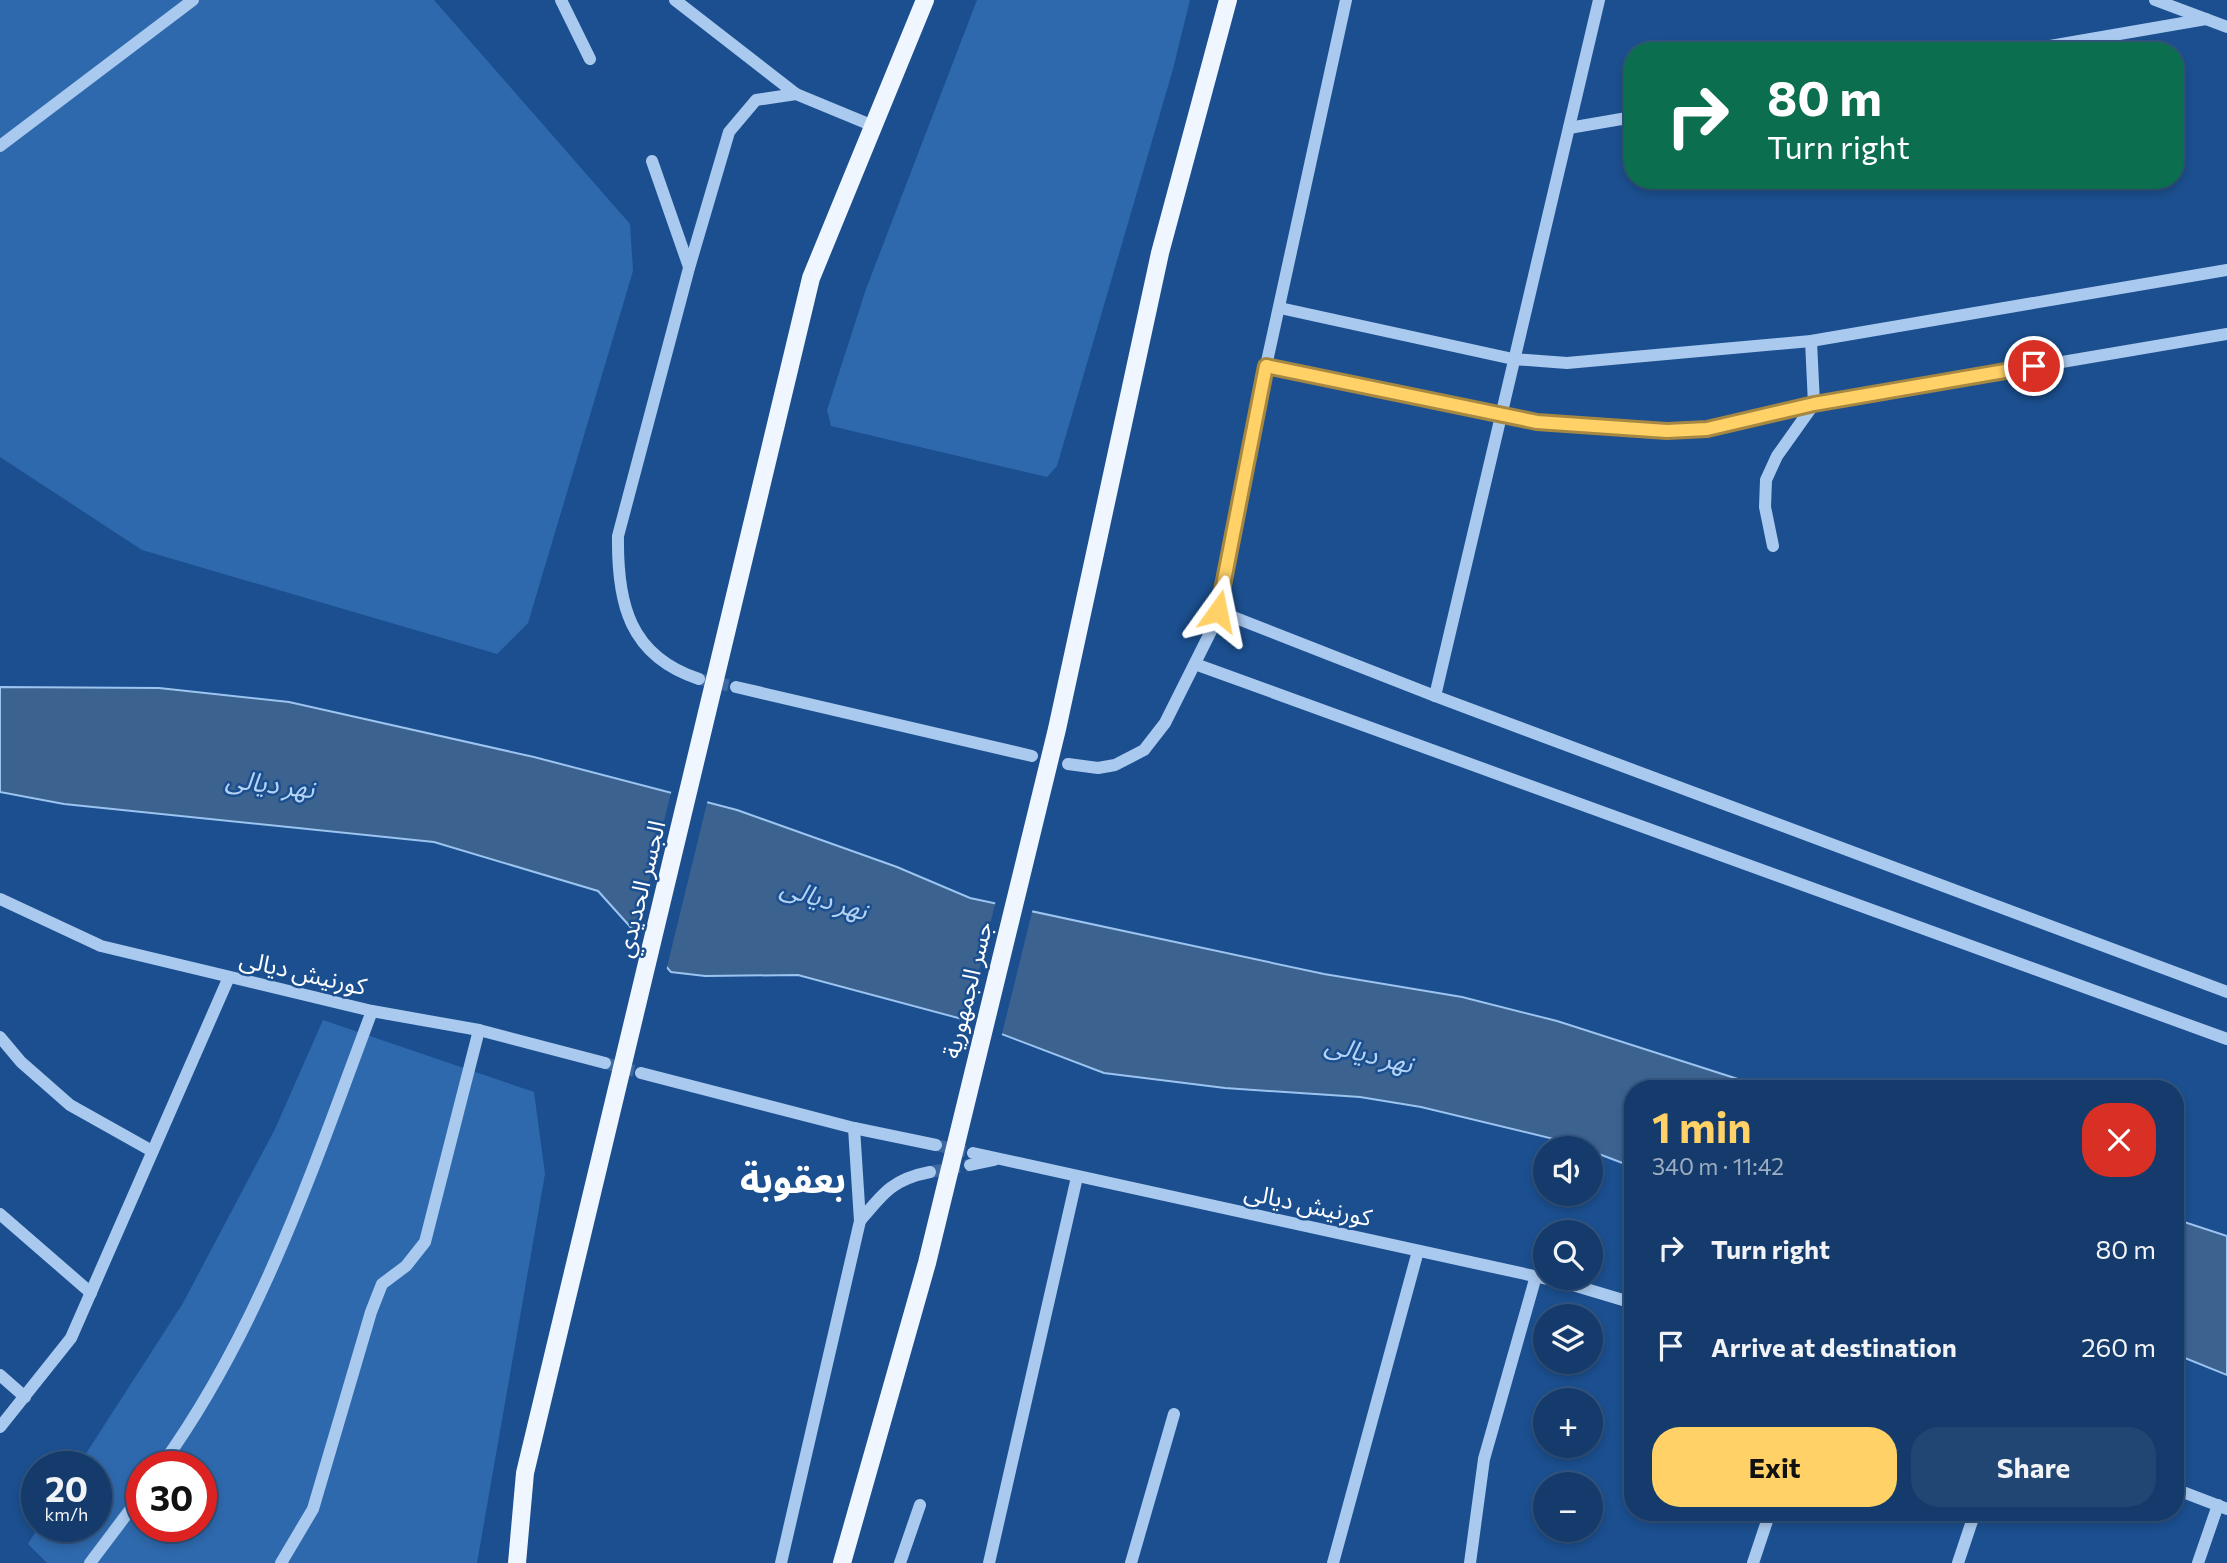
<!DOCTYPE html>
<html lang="en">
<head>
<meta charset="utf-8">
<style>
  body { margin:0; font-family:Commissioner,"Noto Sans Arabic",sans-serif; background:#214673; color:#f1f3f6; height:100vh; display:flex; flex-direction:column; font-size:26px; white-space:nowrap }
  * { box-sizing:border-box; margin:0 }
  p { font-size:23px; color:#9dadc1 }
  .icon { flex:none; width:38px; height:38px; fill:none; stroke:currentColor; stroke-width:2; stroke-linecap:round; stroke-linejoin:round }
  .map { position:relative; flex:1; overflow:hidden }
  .sheet { position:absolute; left:1624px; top:1080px; width:560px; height:441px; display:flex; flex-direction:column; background:#143b6b; border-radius:28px; box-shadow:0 4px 10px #0003,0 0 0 2px #33557e }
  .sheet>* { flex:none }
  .top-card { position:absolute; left:1624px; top:42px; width:560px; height:147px; border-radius:28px; box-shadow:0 4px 10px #0003,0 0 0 2px #33557e; background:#0b6e4f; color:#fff; overflow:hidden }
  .tools { position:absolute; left:1533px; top:1136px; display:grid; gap:14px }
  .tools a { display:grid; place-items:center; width:70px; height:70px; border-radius:50%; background:#143b6b; box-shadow:0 4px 10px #0003,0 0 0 2px #33557e; font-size:35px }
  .speed { position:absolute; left:21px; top:1451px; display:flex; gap:14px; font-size:35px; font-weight:700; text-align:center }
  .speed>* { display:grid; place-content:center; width:91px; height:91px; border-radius:50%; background:#143b6b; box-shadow:0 4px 10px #0003,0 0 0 2px #33557e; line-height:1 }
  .speed small { font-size:18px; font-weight:400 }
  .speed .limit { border:10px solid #d22; background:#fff; color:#111 }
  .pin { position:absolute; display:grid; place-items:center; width:60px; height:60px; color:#fff; margin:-30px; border:4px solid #fff; border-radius:50%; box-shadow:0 2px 7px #0007 }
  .me { position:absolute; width:77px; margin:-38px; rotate:12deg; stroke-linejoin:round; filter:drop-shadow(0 0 5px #0008) }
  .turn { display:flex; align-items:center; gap:24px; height:147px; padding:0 28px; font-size:32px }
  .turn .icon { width:91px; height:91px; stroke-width:2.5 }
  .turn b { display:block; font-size:49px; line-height:60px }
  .round { display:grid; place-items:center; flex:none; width:74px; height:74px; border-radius:28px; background:#214673 }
  .overview { display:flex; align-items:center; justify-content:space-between; height:119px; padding:0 28px }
  h1 { font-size:42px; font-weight:700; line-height:52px; color:#ffd166 }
  .action { display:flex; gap:14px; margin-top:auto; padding:14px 28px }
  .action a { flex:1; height:80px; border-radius:28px; background:#ffd166; color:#111; font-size:28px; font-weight:700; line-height:80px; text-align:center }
  .action a+a { background:#214673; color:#f1f3f6 }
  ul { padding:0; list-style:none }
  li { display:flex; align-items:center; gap:21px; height:98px; padding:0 28px }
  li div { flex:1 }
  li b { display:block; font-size:26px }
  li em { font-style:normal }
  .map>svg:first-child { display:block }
</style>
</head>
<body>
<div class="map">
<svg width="2227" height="1563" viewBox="0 0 2227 1563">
  <rect width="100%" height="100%" fill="#1b4f8f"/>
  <g fill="#2e69ad" fill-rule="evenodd">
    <path d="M0,0h434l196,224 3,47 -105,352 -31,31 -355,-104 -142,-93z"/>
    <path d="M977,0h213l-17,69 -116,397 -10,11 -216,-51 -4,-16 39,-121z"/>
    <path d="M323,1020l211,72 11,82 -68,389h-430l-19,-19 11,-18h57v-60h-18l105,-163 92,-174zM142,1466h59v60h-59z"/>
  </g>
  <g fill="#3c6290" stroke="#9cc4f0" stroke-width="2">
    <path d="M0,687l159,1 130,14 245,55 203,53 160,57 73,31 354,76 138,23 95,24 209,67h-133v79l-42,-16v-3l-170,-41 -61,-10 -135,-9 -121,-15 -142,-54 -164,-44 -93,1 -34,-4 -73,-81 -164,-49 -370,-38 -64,-12z"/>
    <path d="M2175,1219l52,17v139l-52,-21z"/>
  </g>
  <g fill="#1b4f8f">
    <path d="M672,789l36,10 -42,172 -31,-34z"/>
    <path d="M996,900l37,8 -32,130 -35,-14z"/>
  </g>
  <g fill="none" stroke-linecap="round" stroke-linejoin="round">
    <g stroke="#3d69a0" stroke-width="12" stroke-dasharray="12 6" stroke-linecap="butt">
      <path d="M699,679l37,8"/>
      <path d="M605,1063l36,10"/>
      <path d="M936,1145l37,8"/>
      <path d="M930,1172l40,-7"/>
    </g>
    <g stroke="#a9c9ee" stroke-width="12">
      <path d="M561,0l29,59"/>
      <path d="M675,0l121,94"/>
      <path d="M2155,0l72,27"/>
      <path d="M2021,51l185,-32"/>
      <path d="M1569,128l64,-11"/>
      <path d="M0,146l193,-146"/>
      <path d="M652,161l37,106"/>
      <path d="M1280,308l233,51 54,4 244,-22 416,-71"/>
      <path d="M1266,366l271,56 143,9 27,-3 107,-24 413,-70"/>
      <path d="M1773,546l-8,-39 1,-27 11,-24 37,-52 -3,-63"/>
      <path d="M1218,611l217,85 792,296"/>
      <path d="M1195,664l1032,375"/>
      <path d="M699,679c-70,-23 -82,-76 -81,-143l71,-268 40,-136 27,-32 40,-6 75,31"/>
      <path d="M736,687l296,69"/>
      <path d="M1435,696l164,-696"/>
      <path d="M1068,764l30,4 17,-3 29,-15 21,-27 47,-94 11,-37 43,-226 80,-366"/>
      <path d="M0,899l101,47 271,65 107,19 126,33"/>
      <path d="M0,1037l21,25 49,43 82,46"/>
      <path d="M641,1073l213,55 82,17"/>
      <path d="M973,1153l593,130 67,20"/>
      <path d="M970,1165l24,-5"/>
      <path d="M0,1214l91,79"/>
      <path d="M860,1221c23,-28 33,-42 70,-49"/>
      <path d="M0,1375l25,22"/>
      <path d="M0,1427l71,-89 158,-361"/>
      <path d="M161,1466c99,-137 152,-298 211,-455"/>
      <path d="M2175,1489l52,20"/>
      <path d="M90,1563l52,-69"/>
      <path d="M281,1563l32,-54 58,-197 11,-28 24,-18 19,-24 54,-212"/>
      <path d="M781,1563l79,-342 -6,-93"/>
      <path d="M900,1563l20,-58"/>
      <path d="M989,1563l88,-386"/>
      <path d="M1131,1563l43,-149"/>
      <path d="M1333,1563l85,-312"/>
      <path d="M1470,1563l14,-104 52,-183"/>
      <path d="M1753,1563l17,-51"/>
      <path d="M1958,1563l17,-51"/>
      <path d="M2198,1563l20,-58"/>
    </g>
    <g stroke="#f0f6ff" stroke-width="18">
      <path d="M517,1563l8,-90 286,-1195 114,-278"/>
      <path d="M842,1563l85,-300 130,-534 103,-476 68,-253"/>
    </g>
  </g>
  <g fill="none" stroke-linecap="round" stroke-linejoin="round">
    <defs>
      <path id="route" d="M1218,611l48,-245 271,56 130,9 40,-2 107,-25 220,-38"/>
    </defs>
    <use href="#route" stroke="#a68842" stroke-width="18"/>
    <use href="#route" stroke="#ffd166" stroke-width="12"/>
  </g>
  <g text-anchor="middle" stroke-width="5" stroke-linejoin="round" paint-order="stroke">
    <g font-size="24" fill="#fff" stroke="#1b4f8f">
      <text transform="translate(641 889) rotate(-76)" y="8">الجسر الحديدي</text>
      <text transform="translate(303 973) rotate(13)" y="8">كورنيش ديالى</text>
      <text transform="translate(968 990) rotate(-76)" y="8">جسر الجمهورية</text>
      <text transform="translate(1308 1205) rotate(12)" y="8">كورنيش ديالى</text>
    </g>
    <g font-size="26" font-style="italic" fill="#b5d3f5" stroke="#1b4f8f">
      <text transform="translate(270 784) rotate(7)" y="9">نهر ديالى</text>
      <text transform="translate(824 899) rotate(17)" y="9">نهر ديالى</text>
      <text transform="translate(1369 1054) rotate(14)" y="9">نهر ديالى</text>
    </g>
    <g font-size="38" font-weight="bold" fill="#fff" stroke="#1b4f8f">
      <text x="793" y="1193">بعقوبة</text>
    </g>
  </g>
</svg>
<div class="tools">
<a><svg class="icon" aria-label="sound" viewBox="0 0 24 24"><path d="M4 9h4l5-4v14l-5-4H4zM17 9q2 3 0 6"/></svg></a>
<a><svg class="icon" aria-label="search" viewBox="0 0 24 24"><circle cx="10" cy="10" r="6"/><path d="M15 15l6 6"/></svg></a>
<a><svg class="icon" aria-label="layers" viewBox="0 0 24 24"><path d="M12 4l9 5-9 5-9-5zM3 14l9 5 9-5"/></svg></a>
<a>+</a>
<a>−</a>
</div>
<div class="speed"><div>20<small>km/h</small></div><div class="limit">30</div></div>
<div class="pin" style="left:2034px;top:366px;background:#d93025"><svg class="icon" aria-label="arrive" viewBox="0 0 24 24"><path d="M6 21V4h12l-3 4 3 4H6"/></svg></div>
<svg class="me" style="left:1218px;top:611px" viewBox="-20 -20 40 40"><path d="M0-17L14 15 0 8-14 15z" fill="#ffd166" stroke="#fff" stroke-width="4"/></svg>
<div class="top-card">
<div class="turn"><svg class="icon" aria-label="right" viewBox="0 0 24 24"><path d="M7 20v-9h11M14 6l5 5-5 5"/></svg><div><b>80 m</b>Turn right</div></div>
</div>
<section class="sheet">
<div class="overview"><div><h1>1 min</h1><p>340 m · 11:42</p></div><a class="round" style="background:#d93025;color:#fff"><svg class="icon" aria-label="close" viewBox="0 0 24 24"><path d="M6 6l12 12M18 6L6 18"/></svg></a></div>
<ul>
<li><svg class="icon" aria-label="right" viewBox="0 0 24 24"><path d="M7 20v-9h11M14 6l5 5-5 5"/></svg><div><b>Turn right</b></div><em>80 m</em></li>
<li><svg class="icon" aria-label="arrive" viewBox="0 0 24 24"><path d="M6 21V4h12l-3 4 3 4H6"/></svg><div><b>Arrive at destination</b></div><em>260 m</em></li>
</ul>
<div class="action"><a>Exit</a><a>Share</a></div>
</section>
</div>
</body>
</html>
